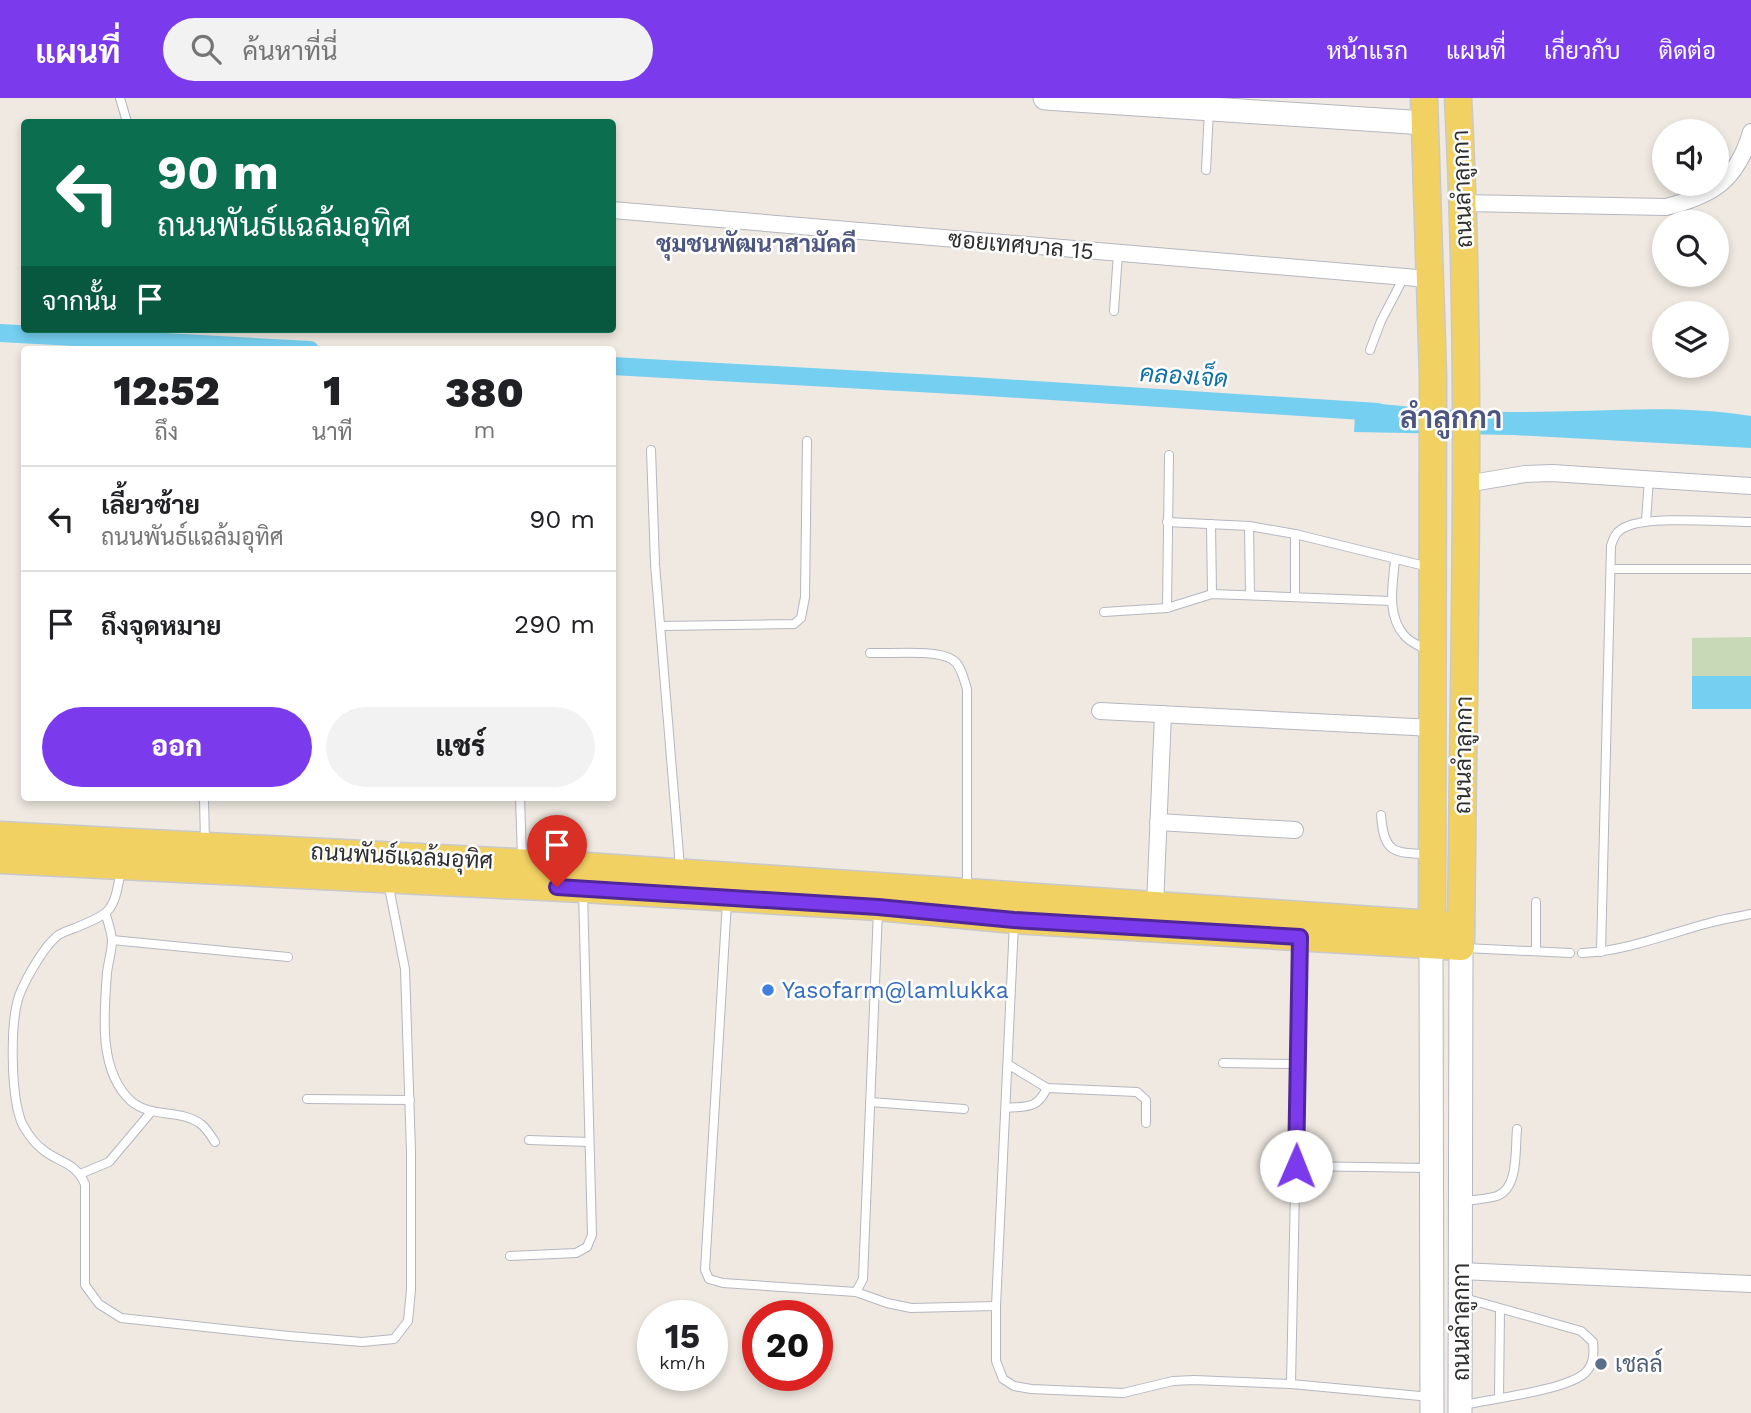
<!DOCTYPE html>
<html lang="th">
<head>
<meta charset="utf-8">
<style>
  body { margin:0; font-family:"Work Sans",Sarabun,sans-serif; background:#f2f2f2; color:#202124; height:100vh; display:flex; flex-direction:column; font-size:26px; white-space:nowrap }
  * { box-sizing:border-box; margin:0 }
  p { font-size:23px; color:#757577 }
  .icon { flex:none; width:38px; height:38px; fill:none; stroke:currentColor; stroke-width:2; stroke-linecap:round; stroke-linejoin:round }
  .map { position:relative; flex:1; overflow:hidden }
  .sheet { position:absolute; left:21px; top:248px; width:595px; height:455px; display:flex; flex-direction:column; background:#fff; border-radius:7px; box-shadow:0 4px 10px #0003 }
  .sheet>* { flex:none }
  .banner { position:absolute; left:21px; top:21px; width:595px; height:214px; border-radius:7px; box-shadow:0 4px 10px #0003; background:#0b6e4f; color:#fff; overflow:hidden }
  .fabs { position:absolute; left:1652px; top:21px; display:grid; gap:14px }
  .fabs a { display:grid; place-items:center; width:77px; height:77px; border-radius:50%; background:#fff; box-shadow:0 4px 10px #0003; font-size:35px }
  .speed { position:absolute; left:637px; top:1202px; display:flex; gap:14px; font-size:35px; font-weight:700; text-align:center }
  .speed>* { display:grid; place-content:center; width:91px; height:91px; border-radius:50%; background:#fff; box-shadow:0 4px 10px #0003; line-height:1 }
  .speed small { font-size:18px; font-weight:400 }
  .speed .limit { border:10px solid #d22; background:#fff; color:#111 }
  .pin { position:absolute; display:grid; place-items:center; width:60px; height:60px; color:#fff; margin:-72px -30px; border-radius:50% 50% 50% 0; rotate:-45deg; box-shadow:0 0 7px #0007 }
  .pin .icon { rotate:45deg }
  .me { position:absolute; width:77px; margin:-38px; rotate:1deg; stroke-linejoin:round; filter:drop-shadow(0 0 5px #0008) }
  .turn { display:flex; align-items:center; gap:24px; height:147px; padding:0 21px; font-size:32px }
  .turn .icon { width:91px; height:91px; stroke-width:2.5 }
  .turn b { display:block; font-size:49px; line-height:60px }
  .then { display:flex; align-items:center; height:66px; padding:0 21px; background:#0003; gap:14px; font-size:26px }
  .eta { display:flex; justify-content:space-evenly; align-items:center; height:119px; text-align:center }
  .eta b { font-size:42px; font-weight:800; line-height:49px }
  .button { display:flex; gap:14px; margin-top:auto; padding:14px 21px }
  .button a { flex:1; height:80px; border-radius:42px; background:#7c3aed; color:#fff; font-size:28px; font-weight:800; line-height:80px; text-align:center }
  .button a+a { background:#f2f2f2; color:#202124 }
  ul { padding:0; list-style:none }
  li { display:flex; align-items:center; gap:21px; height:105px; padding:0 21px; border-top:2px solid #e0e0e0 }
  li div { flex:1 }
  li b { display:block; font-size:26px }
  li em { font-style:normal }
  header { display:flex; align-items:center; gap:42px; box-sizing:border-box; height:98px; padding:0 35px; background:#7c3aed; color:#fff }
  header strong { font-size:33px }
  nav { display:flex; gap:38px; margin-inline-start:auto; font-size:24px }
  .search { width:490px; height:63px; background:#f2f2f2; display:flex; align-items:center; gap:18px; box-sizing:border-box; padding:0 24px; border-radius:38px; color:#757577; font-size:26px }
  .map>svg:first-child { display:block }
</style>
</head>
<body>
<header>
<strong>แผนที่</strong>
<div class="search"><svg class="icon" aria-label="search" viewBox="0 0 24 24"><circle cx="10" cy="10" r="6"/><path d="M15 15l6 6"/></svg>ค้นหาที่นี่</div>
<nav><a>หน้าแรก</a><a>แผนที่</a><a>เกี่ยวกับ</a><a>ติดต่อ</a></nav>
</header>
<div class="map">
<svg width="1751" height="1315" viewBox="0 0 1751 1315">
  <rect width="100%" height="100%" fill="#efe9e1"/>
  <path fill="#c8d9b8" d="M1751,539v39h-59v-38z"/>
  <g fill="#75cff0">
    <path d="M1356,304c51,4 103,10 155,10 80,1 160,-9 240,4v32l-238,-13 -159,-3z"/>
    <rect x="1692" y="578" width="59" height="33"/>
  </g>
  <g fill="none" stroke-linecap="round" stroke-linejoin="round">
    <g stroke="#75cff0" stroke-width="18">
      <path d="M0,235l310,17"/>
      <path d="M612,268l360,20 406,26"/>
    </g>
    <defs>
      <g id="lane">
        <path d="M120,0l7,24"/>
        <path d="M1206,72l3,-60"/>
        <path d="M1114,213l4,-58"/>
        <path d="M1370,252l11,-29 23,-44"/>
        <path d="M651,352l4,114 25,303"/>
        <path d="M1646,423l3,-42"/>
        <path d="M1167,424l82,4 46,8 134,33"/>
        <path d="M1211,426l1,70"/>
        <path d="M1249,428l1,69"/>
        <path d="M1295,436v63"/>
        <path d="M1395,462c-2,24 -9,54 9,75 5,7 16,11 23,15"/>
        <path d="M1611,471h140"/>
        <path d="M1167,510l2,-153"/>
        <path d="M1104,514l63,-4 45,-14 179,7"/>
        <path d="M661,528l133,-2 7,-6 4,-21 2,-156"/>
        <path d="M870,555c20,1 68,-4 83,7 8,5 11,20 14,29v201"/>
        <path d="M204,700l1,45"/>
        <path d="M520,700l2,60"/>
        <path d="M1381,717c3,39 13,38 48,39"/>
        <path d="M121,773c-8,41 -8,41 -46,57 -6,2 -15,5 -19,9 -13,11 -31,43 -37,59 -9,27 -8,94 1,122 2,8 13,24 21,30 16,15 33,12 44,36v101l14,19 22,14 168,18 73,6 32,-3 14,-18 3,-31v-139l-6,-182 -17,-87"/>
        <path d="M727,803l-22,369 4,9 14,4 133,9 31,11 24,5 85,-2"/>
        <path d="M106,817c2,8 6,18 6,26 0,10 -4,22 -5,32 -3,41 -9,98 24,128 21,18 50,7 71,24 5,4 9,11 13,17"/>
        <path d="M1014,825l-18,383v55l7,18 11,7 17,3 92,4 50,-12 21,-1 97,4 140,13"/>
        <path d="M112,842l176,17"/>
        <path d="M1465,850l105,5"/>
        <path d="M1536,853v-49"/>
        <path d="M1601,854l10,-406c3,-10 6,-16 17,-20 23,-10 94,-4 123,-4"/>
        <path d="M1582,855c44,-2 85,-19 127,-30 14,-4 28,-6 42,-9"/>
        <path d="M1223,965l75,1"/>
        <path d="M1009,967l38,23 90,4 9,8v23"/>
        <path d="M307,1001l103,1"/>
        <path d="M870,1004l94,7"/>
        <path d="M1007,1010c21,-2 30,1 40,-20"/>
        <path d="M529,1042l60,2"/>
        <path d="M1296,1068l133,2"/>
        <path d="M80,1076l29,-12 42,-50"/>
        <path d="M1464,1103c10,-1 23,-2 33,-5 22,-8 18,-47 20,-67"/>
        <path d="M510,1158l66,-3 11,-6 5,-12 -9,-343"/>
        <path d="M856,1194l7,-13 15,-369"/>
        <path d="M1464,1200l117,33 12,11c1,12 1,21 -7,30 -17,18 -96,27 -122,33"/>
        <path d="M1291,1286l9,-441"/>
        <path d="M1499,1300l1,-89"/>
      </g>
      <g id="street">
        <path d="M1464,105l202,4c48,-12 71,-27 85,-75"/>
        <path d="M612,112l817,69"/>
        <path d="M1466,386l59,-10 27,-1 199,13"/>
        <path d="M1100,613l333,17"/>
        <path d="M1158,724l137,8"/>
        <path d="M1155,808l8,-192"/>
        <path d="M1461,1173l290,13"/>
      </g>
      <g id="secondary">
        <path d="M1045,0l380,25"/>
        <path d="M1431,849l1,466"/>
        <path d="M1460,1315l1,-466"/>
      </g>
      <g id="primary">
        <path d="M1424,0l9,278 -1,565"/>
        <path d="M0,737l572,30 889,61"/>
        <path d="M0,762l583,29 295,18 136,13 447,27c2,-283 12,-566 -3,-849"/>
      </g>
    </defs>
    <use href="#lane" stroke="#b4b7c1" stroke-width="10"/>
    <use href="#street" stroke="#b4b7c1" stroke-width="18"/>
    <use href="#secondary" stroke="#b4b7c1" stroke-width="25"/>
    <use href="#primary" stroke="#c9c9c9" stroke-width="29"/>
    <use href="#lane" stroke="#fff" stroke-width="8"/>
    <use href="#street" stroke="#fff" stroke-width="16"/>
    <use href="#secondary" stroke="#fff" stroke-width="23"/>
    <use href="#primary" stroke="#f2d163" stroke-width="26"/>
  </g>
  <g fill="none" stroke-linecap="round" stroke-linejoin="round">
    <defs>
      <path id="route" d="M557,789l321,20 136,13 286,17 -4,229"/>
    </defs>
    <use href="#route" stroke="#51269a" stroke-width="18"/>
    <use href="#route" stroke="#7c3aed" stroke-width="12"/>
  </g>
  <circle fill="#3f7fe0" stroke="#fff" stroke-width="2.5" cx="768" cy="892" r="7"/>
  <circle fill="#5c6f8a" stroke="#fff" stroke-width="2.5" cx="1601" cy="1266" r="7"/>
  <g text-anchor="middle" stroke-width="5" stroke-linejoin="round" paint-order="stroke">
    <g font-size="23" fill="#2e2e2e" stroke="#fff">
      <text transform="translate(1462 91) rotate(-92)" y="8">ถนนลำลูกกา</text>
      <text transform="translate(1021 147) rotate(5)" y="8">ซอยเทศบาล 15</text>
      <text transform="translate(1463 657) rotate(-89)" y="8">ถนนลำลูกกา</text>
      <text transform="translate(402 758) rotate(3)" y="8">ถนนพันธ์แฉล้มอุทิศ</text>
      <text transform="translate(1461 1224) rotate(-90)" y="8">ถนนลำลูกกา</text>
    </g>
    <g font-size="23" fill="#366cbe" stroke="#fff" text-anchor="start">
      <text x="782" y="900">Yasofarm@lamlukka</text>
    </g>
    <g font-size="23" fill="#4e5e75" stroke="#fff" text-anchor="start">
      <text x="1615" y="1274">เชลล์</text>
    </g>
    <g font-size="24" font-weight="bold" fill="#4d5680" stroke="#fff">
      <text x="756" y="154">ชุมชนพัฒนาสามัคคี</text>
    </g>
    <g font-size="24" font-style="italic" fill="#0d6fa3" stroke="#fff">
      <text transform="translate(1184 278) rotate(4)" y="8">คลองเจ็ด</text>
    </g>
    <g font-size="30" font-weight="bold" fill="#4d5680" stroke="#fff">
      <text x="1451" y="330">ลำลูกกา</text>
    </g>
  </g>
</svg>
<div class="fabs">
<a><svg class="icon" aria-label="sound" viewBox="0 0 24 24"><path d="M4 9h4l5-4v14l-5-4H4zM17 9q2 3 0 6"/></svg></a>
<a><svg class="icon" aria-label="search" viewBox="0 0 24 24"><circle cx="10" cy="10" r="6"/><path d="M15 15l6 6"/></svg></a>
<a><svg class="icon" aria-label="layers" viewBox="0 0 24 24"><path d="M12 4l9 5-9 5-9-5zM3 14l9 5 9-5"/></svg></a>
</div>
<div class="speed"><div>15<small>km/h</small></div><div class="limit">20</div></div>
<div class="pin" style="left:557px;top:789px;background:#d93025"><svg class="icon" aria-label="arrive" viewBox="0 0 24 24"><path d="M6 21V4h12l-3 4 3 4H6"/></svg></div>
<svg class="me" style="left:1296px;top:1068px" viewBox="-20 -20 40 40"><circle r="19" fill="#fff"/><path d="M0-13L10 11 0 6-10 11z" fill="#7c3aed"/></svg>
<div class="banner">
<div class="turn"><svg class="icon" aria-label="left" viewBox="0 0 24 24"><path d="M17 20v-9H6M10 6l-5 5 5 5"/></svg><div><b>90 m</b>ถนนพันธ์แฉล้มอุทิศ</div></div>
<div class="then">จากนั้น<svg class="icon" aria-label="arrive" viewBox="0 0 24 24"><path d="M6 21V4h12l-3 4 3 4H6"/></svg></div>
</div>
<section class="sheet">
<div class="eta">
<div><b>12:52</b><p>ถึง</p></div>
<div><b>1</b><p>นาที</p></div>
<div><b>380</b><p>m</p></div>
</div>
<ul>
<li><svg class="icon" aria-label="left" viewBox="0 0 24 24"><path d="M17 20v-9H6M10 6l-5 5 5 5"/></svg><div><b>เลี้ยวซ้าย</b><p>ถนนพันธ์แฉล้มอุทิศ</p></div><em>90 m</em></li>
<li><svg class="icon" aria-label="arrive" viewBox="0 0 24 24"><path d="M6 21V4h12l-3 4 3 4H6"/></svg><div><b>ถึงจุดหมาย</b></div><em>290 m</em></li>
</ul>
<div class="button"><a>ออก</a><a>แชร์</a></div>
</section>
</div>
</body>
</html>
